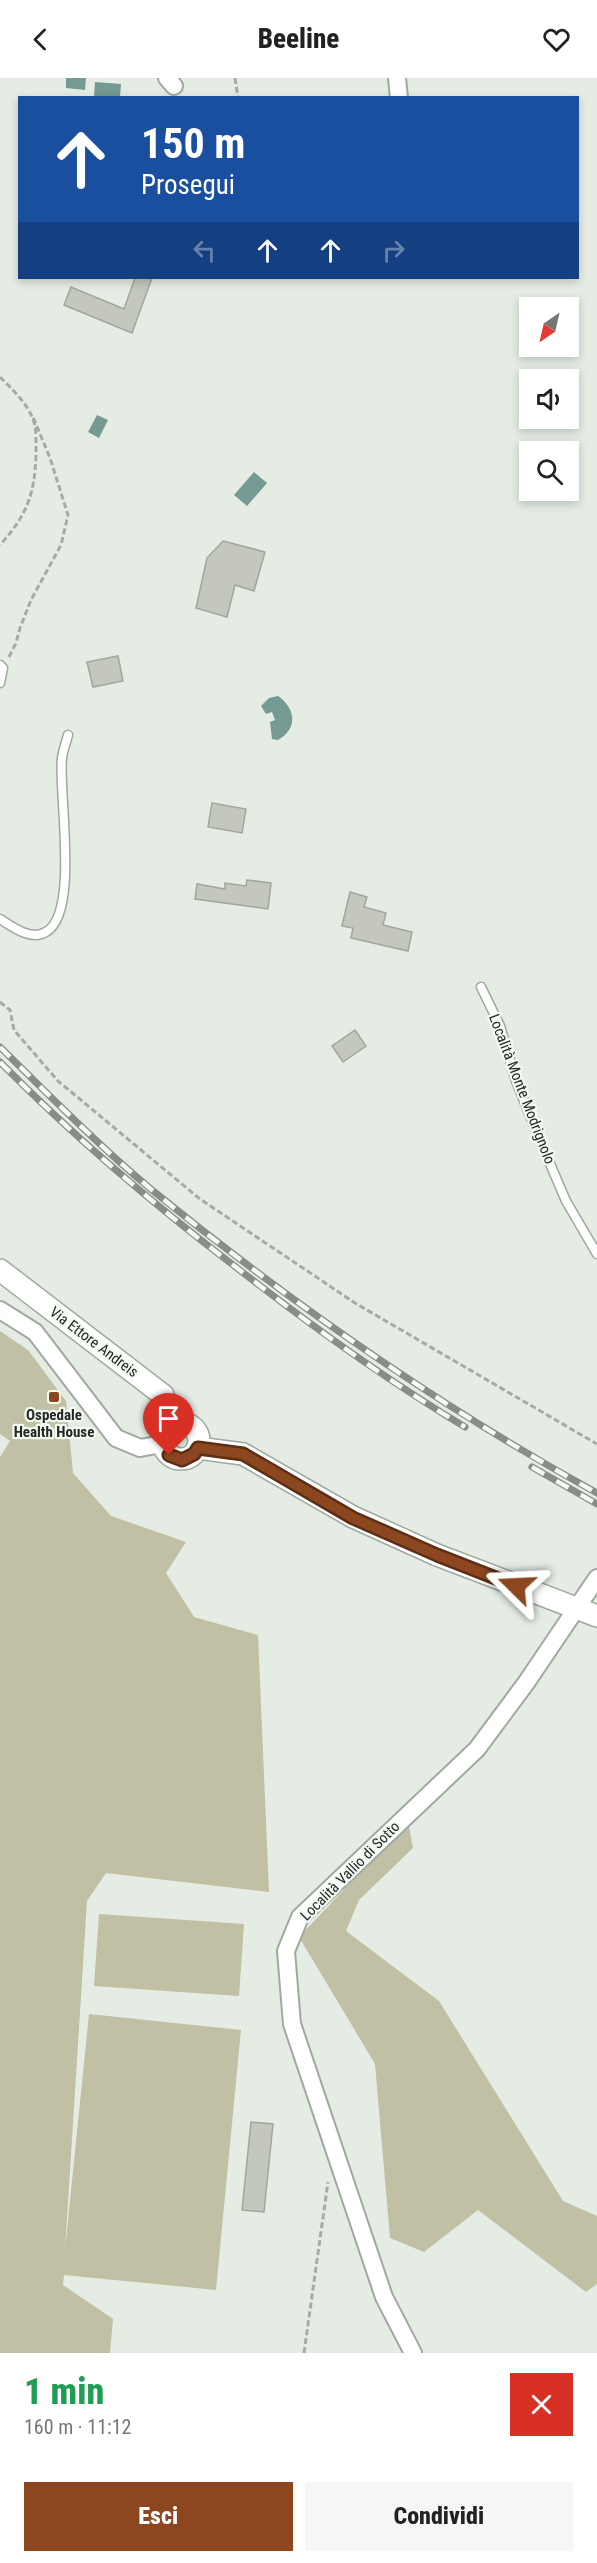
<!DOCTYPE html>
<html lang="it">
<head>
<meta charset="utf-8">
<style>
  body { margin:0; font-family:"Roboto Condensed",sans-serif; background:#f6f6f6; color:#222; height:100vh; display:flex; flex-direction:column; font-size:22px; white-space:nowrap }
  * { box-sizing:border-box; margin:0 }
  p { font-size:20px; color:#767676 }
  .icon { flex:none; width:33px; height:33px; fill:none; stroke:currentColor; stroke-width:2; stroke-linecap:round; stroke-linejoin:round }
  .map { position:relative; height:2275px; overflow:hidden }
  .details { display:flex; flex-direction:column; background:#fff; flex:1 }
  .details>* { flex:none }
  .top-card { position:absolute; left:18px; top:18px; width:561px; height:183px; border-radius:0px; box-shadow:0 3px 9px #0003; background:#1a4fa0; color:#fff; overflow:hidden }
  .needle { width:39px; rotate:214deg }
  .controls { position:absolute; left:519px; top:219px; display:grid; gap:12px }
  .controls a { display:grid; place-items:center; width:60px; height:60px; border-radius:0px; background:#fff; box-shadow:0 3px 9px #0003; font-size:30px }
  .pin { position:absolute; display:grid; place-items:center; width:51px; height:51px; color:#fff; margin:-62px -26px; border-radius:50% 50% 50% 0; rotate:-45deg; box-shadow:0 0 6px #0007 }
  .pin .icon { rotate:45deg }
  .me { position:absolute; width:66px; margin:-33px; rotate:291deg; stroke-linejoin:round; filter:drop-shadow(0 0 4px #0008) }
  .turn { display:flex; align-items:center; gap:21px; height:126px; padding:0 24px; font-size:27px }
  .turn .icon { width:78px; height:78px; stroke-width:2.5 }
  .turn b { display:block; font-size:42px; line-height:51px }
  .lanes { display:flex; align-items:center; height:57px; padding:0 24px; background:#0003; justify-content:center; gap:30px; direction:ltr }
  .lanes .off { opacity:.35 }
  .round { display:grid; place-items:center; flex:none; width:63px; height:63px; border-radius:0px; background:#f6f6f6 }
  .head { display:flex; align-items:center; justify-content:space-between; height:102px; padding:0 24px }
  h1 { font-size:36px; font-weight:800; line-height:45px; color:#1e9e55 }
  .button { display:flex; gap:12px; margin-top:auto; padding:12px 24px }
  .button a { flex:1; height:69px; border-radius:0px; background:#8d4720; color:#fff; font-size:24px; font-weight:800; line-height:69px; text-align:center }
  .button a+a { background:#f6f6f6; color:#222 }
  header { display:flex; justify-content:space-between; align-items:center; height:78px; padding:0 24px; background:#fff; font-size:27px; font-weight:800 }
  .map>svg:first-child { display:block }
</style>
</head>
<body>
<header><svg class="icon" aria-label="back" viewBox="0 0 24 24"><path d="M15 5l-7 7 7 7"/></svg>Beeline<svg class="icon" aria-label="heart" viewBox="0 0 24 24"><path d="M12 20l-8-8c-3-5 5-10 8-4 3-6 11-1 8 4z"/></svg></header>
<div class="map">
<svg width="597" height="2275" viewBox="0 0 597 2275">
  <rect width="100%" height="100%" fill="#e4ece4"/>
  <g fill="#c1bfa4">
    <path d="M0,1253l28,19 38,51 7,72 38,43 75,26 -20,31 28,44 64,18 11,257 -163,-19 -19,28 -22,349 24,-236 152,16 -25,260 -152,-15 -1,10 50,34 -3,34h-110v-896l10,-16 -10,-7z"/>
    <path d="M408,1744l5,26 -54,52 -13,31 93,70 124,200 34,15v68l-11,8 -108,-82 -54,42 -34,-14 -15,-174 -76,-127z"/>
    <path d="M99,1836l145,10 -5,72 -145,-10z"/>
  </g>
  <g fill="#759a93">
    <path d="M66,0h20l-1,12 -19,-2z"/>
    <path d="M95,4l26,2 -1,13h-26z"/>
    <path d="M97,337l11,5 -9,18 -11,-6z"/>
    <path d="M254,394l13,11 -20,23 -13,-11z"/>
    <path d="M278,618c17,12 21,32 0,44l-6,-1 -2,-17 5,-2 -3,-8 -6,2 -5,-8 8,-8z"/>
  </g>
  <g fill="#c3c7bd" stroke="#a3a69d" stroke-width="1.5">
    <path d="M135,200h17l-20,55 -68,-28 7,-18 53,22z"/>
    <path d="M223,463l42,11 -11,39 -19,-6 -8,32 -31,-9 11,-50z"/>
    <path d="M118,578l5,25 -30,6 -6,-25z"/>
    <path d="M212,725l34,6 -4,24 -34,-6z"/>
    <path d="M247,802l24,3 -3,26 -73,-10 2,-15 28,5v-6l21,3z"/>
    <path d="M350,814l17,5 -3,10 22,6 -3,12 29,7 -4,19 -57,-13 2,-10 -11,-2z"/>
    <path d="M355,952l11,16 -23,16 -11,-16z"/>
    <path d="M251,2044l22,2 -9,88 -22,-2z"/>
  </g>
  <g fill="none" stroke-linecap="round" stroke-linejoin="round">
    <defs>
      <g id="service">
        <path d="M0,587l3,3 -3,15"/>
        <path d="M0,841c13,8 31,22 46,13 34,-19 12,-140 16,-174 1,-8 4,-15 6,-23"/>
        <path d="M481,909l19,39 16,55 23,57 27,63 31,53"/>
      </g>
      <g id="minor">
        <path d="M167,0l7,8"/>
        <path d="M397,0l2,20"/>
        <path d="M0,1232l35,22 81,106 24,10 22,-4"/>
        <path d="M413,2275l-29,-56 -92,-273 -6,-73 14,-34 177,-168 49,-66 71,-105"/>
      </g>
      <g id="tertiary">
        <path d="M0,1192l163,125 11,29"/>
        <circle cx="181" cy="1363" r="18"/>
        <path d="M198,1370l45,6 110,63 84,38 160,61"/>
      </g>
    </defs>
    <use href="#service" stroke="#a0a8a0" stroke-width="11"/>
    <use href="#minor" stroke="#a0a8a0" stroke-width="20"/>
    <use href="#tertiary" stroke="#a0a8a0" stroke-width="24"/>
    <g stroke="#a5aca5" stroke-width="3" stroke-dasharray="6 3" stroke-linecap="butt">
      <path d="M235,0l3,20"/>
      <path d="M0,299c11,11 26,25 32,40 5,9 4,26 4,36 -1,41 -9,62 -36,92"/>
      <path d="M9,579l7,-14 4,-15 11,-28 30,-55 7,-30 -18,-57 -17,-41"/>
      <path d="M0,924l10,8 4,20 44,51 142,118 155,104 242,141"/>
      <path d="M304,2275l24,-171"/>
    </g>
    <use href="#service" stroke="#fff" stroke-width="8"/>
    <use href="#minor" stroke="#fff" stroke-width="16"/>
    <use href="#tertiary" stroke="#fff" stroke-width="21"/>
    <defs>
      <g id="rail">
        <path d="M0,969c50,49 99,99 152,143 140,114 287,216 445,303"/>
        <path d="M0,984c74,75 153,142 237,206 73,57 148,111 228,159"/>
        <path d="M532,1389l65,37"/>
      </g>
    </defs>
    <use href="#rail" stroke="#878d87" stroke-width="7"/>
    <use href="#rail" stroke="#f2faf1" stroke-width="4.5" stroke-dasharray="14" stroke-linecap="butt"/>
  </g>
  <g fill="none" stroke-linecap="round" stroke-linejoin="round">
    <defs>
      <path id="route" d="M169,1377l13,5 12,-6 4,-6 45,6 110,64 84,37 79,31"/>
    </defs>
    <use href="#route" stroke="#5c2e15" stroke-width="15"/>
    <use href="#route" stroke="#8d4720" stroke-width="10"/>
  </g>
  <rect fill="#8d4720" stroke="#f2faf1" stroke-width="2" x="48" y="1313" width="12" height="12" rx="3"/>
  <g text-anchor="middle" stroke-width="4.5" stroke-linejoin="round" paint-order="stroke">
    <g font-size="15" fill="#252825" stroke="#f2faf1">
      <text transform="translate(522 1011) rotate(69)" y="5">Località Monte Modrignolo</text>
      <text transform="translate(94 1264) rotate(37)" y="5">Via Ettore Andreis</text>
      <text transform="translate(350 1793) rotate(-45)" y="5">Località Vallio di Sotto</text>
    </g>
    <g font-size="15" font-weight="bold" fill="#252825" stroke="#f2faf1">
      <text x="54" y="1342">Ospedale<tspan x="54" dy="17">Health House</tspan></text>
    </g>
  </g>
</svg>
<div class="controls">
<a><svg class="needle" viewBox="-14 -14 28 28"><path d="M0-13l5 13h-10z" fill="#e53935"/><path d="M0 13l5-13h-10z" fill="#767676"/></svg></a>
<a><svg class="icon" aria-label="sound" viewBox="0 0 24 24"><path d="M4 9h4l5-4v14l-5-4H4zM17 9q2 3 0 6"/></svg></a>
<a><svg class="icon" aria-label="search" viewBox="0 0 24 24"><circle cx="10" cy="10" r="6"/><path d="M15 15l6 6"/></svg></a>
</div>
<div class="pin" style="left:169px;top:1377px;background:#d93025"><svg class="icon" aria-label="arrive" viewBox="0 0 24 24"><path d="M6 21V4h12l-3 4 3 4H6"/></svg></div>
<svg class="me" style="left:516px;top:1508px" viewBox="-20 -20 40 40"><path d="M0-17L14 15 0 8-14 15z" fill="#8d4720" stroke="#fff" stroke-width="4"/></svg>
<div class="top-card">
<div class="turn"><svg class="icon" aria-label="ahead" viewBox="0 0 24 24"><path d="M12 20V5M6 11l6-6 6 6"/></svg><div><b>150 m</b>Prosegui</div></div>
<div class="lanes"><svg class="icon off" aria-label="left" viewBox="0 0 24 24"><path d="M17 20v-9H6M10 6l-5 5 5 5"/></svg><svg class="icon" aria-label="ahead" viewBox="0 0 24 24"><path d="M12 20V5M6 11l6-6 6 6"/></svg><svg class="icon" aria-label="ahead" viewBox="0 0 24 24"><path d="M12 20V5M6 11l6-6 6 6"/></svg><svg class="icon off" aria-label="right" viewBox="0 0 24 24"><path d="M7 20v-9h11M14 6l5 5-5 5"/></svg></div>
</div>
</div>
<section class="details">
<div class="head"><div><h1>1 min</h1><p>160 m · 11:12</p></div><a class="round" style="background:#d93025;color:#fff"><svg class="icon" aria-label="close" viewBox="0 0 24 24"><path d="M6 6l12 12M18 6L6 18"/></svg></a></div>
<div class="button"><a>Esci</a><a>Condividi</a></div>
</section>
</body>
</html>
